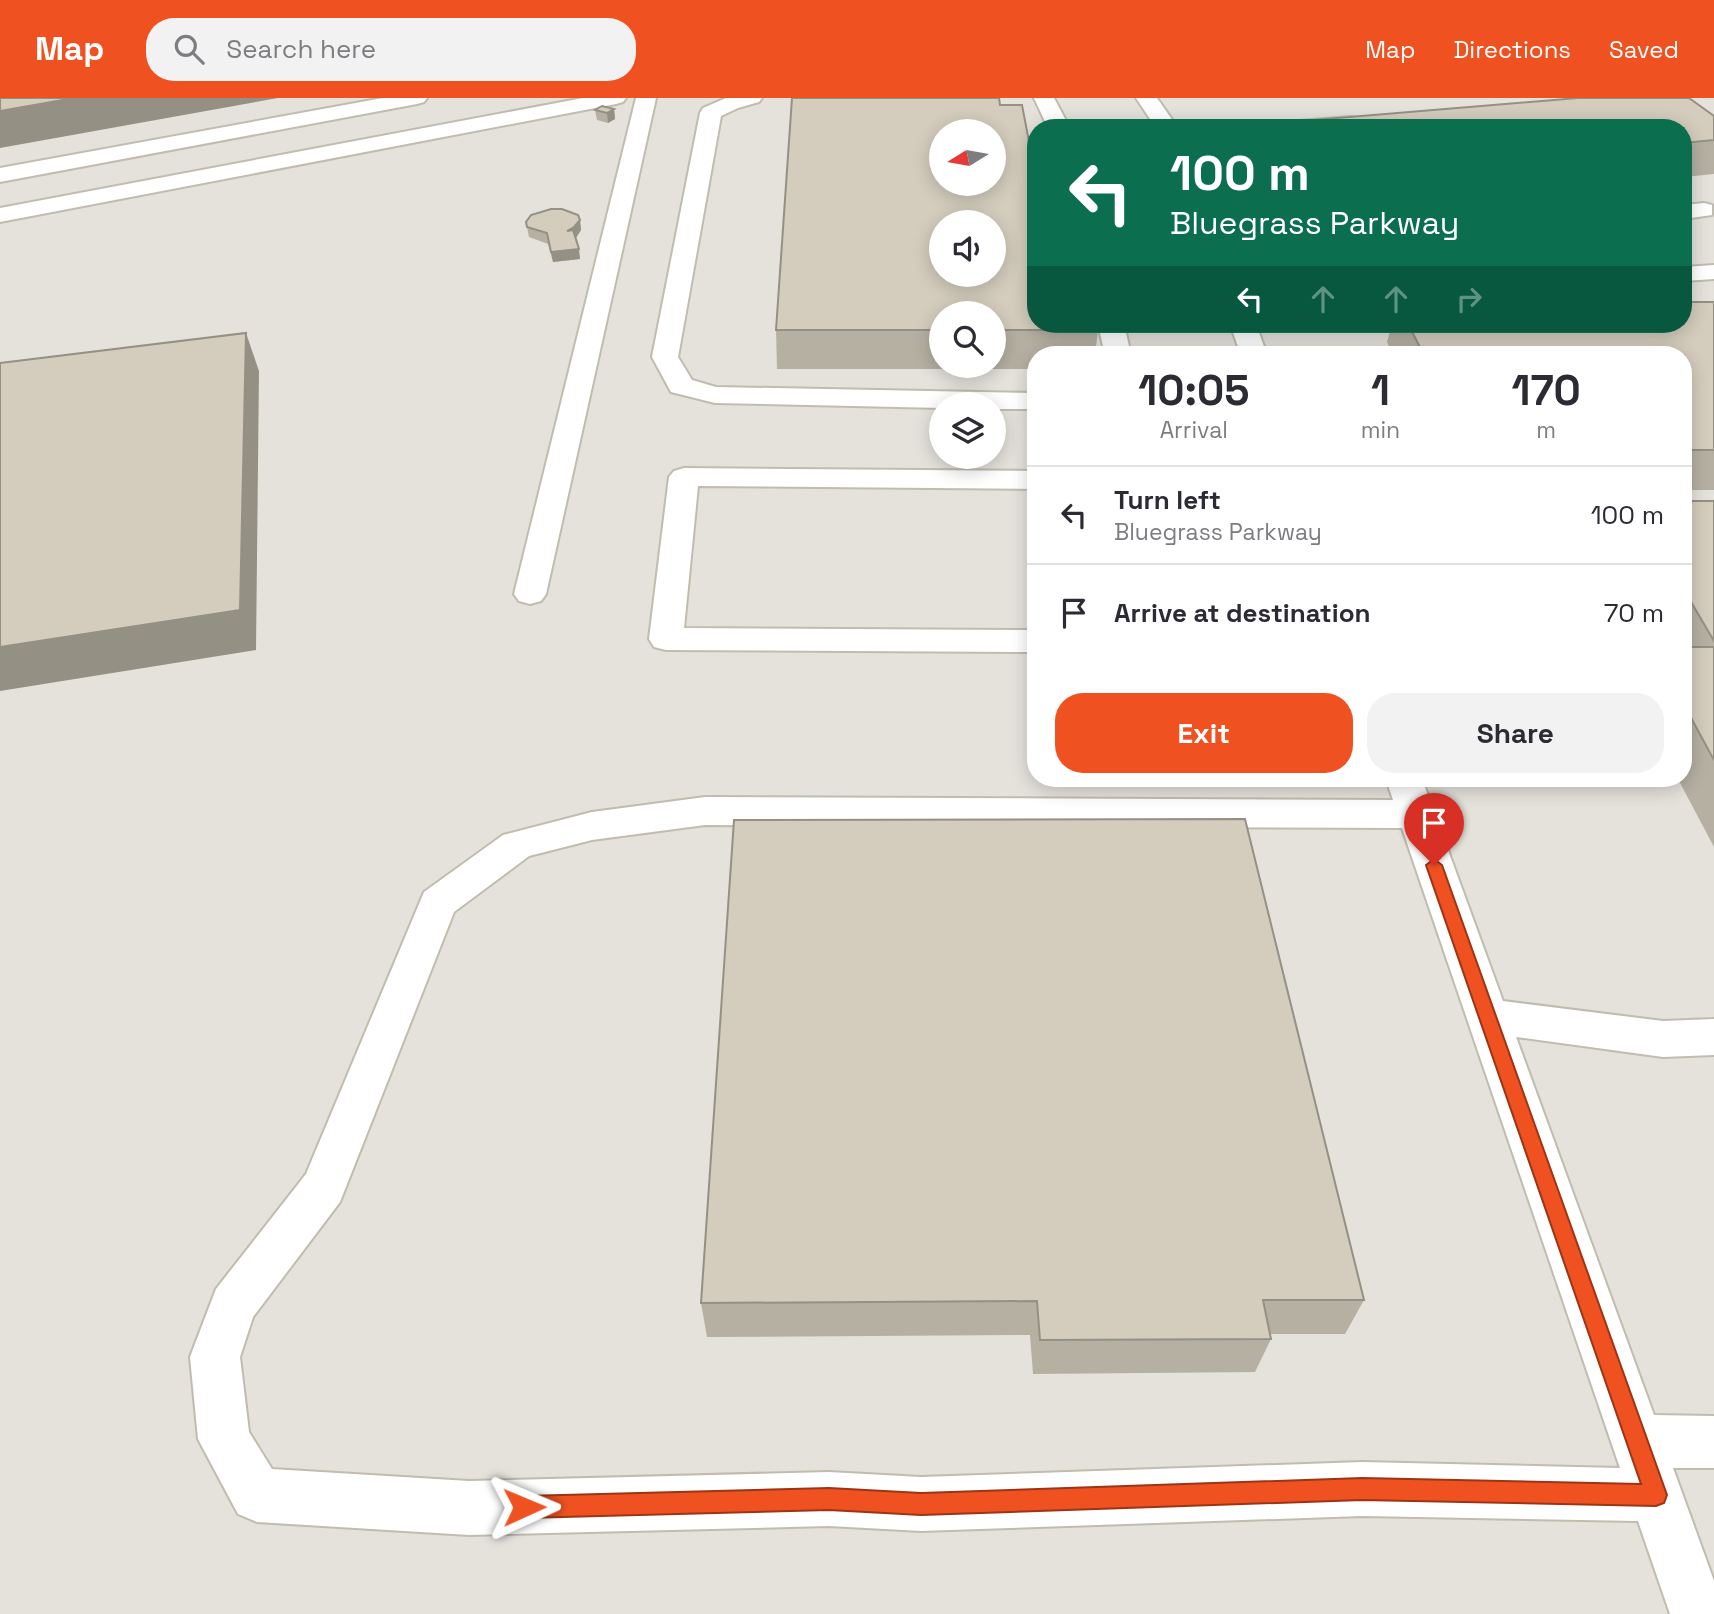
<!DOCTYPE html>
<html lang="en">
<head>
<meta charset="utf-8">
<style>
  body { margin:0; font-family:"Space Grotesk",sans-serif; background:#f2f2f3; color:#2b2b33; height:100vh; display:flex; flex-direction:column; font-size:26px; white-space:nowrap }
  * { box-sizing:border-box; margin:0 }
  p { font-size:23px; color:#7c7c81 }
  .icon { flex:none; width:38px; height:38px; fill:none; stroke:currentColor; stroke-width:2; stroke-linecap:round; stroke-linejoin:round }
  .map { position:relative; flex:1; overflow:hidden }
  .side { position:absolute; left:1027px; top:248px; width:665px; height:441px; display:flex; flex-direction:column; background:#fff; border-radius:28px; box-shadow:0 4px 18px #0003 }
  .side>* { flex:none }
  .top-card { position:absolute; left:1027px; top:21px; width:665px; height:214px; border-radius:28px; box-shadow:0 4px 18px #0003; background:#0b6e4f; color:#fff; overflow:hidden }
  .needle { width:46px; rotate:259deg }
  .fabs { position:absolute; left:929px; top:21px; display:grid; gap:14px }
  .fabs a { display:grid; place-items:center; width:77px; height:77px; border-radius:50%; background:#fff; box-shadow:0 4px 18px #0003; font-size:35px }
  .pin { position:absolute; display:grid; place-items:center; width:60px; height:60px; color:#fff; margin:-72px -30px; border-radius:50% 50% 50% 0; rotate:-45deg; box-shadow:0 0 7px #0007 }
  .pin .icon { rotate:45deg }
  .me { position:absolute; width:77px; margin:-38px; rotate:89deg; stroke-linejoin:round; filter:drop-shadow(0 0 5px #0008) }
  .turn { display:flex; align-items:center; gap:24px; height:147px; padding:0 28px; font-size:32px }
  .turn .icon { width:91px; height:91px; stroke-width:2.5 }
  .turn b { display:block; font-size:49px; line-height:60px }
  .lanes { display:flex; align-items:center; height:66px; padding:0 28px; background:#0003; justify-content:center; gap:35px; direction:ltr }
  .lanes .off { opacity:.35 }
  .eta { display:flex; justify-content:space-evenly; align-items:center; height:119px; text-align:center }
  .eta b { font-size:42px; font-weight:700; line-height:49px }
  .cta { display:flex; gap:14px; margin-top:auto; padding:14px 28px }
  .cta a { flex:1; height:80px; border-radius:28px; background:#f05121; color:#fff; font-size:28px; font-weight:700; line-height:80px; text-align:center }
  .cta a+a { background:#f2f2f3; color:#2b2b33 }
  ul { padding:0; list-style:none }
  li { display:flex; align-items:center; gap:21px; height:98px; padding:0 28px; border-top:2px solid #e1e1e2 }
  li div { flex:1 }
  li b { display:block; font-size:26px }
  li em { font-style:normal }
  header { display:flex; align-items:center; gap:42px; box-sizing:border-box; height:98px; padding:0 35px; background:#f05121; color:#fff }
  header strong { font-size:33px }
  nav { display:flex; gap:38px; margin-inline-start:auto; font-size:24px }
  .search { width:490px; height:63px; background:#f2f2f3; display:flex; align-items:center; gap:18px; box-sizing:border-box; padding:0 24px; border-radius:28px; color:#7c7c81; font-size:26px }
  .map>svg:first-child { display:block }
</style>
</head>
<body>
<header>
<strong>Map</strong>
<div class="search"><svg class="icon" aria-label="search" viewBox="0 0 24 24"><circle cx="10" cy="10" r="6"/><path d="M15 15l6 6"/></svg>Search here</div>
<nav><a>Map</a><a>Directions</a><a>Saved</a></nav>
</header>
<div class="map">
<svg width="1714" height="1516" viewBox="0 0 1714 1516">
  <rect width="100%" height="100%" fill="#f3f0e7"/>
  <path fill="#e5e2dc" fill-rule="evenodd" d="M0,0h1714v1516h-1714zM1036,30h648v196h-648zM942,33h52v53h-52zM942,124h52v53h-52zM942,215h52v53h-52zM1036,257h648v424h-648zM942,306h52v53h-52z"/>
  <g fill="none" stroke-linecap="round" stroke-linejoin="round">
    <defs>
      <g id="minor">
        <path d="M383,0h44l-3,4 -7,2 -417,78v-14z"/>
        <path d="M583,0h43l-3,4 -7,2 -616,118v-14z"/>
        <path d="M636,0h20l-110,496 -5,7 -11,3 -11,-3 -5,-7z"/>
        <path d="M726,0h36l-3,4 -21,6 -17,8 -43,241 14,23 24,7 320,6v16h-42v-5h-52v4l-227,-5 -44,-11 -19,-35 48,-244 3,-5z"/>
        <path d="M1034,0h20l16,30h-22z"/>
        <path d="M1136,0h21l21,30h-22z"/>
        <path d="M1351,19l8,1 3,5 -3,5h-84l3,-5 8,-1z"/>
        <path d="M1704,105l8,2v10l-28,4v-14z"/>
        <path d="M1714,167v14l-30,2v-14z"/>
        <path d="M1098,226h26l7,31h-26z"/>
        <path d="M1230,226h26l11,31h-26z"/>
        <path d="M684,370l352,3v18l-338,-3 -14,142 352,2v22l-370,-2 -12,-3 -5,-8 20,-162 5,-6z"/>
        <path d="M1386,681h36l81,222 160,20 51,-2v36l-51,2 -147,-20 138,378 60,1v52h-41l41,113v33h-44l-32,-93 -276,-5 -441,15 -92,-5 -360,9 -212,-13 -19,-8 -40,-75 -8,-82 26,-68 90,-115 118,-282 79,-57 89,-23 113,-15 688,3zM705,727l697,3 218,640 -258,-6 -441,15 -92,-5 -360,9 -197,-12 -23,-37 -9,-75 13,-40 87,-115 114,-290 75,-56 63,-16z"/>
      </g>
    </defs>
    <use href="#minor" stroke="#c1bcad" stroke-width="4"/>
    <use href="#minor" fill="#fff" fill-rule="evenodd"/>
  </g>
  <g fill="#b6b0a3" fill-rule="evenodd">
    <path d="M792,0h207l1,7h22l14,73v146h61l1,6 -3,25h-59v14h-259l-1,-39zM942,33h52v53h-52zM942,124h52v53h-52zM942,215h52v53h-52z"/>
    <path d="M614,11l1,10 -7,4 -11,-3 -2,-10z"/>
    <path d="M1714,18v58l-30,3v-49h-384l1,-7z"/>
    <path d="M580,122l1,10 -6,8 5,21 -27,3 -5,-18 -19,-7 -3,-15z"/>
    <path d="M1714,204v188h-30v-135h-291l-6,-13 5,-18h292z"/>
    <path d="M1684,403h30v346l-36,-68h6z"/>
    <path d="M1364,1202l-19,34h-75l1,5 -16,33 -222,2 -3,-39 -323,2 -6,-34z"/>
  </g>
  <g fill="#949084">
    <path d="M74,0h204l-278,50v-37z"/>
    <path d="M614,11l1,10 -7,4 -1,-10z"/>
    <path d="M580,122l1,10 -5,8 -9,-7z"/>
    <path d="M579,151l1,10 -27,3 -2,-10z"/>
    <path d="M246,235l13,38 -3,279 -256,41v-44z"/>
  </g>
  <g fill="#d4cdbd" stroke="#949084" stroke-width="2" fill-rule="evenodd">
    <path d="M0,0h74l-74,13z"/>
    <path d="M792,0h207l1,7h22l14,73v146h61l1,6h-104v-17h-52v17h-166zM942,33h52v53h-52zM942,124h52v53h-52z"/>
    <path d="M1578,0h111l25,18v24l-30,3v-15h-377l-6,-7z"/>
    <path d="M602,8l12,3 -7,4 -12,-3z"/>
    <path d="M551,111h11l16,6 2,5 -6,7 -7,4 6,-1 6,19 -28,3 -4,-19 -20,-6 -1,-5 5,-7z"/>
    <path d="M1684,204h30v148h-30v-95h-260l-16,-31h276z"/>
    <path d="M246,235l-6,277 -240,37v-284z"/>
    <path d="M1684,403h30v140l-30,-51z"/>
    <path d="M1684,549h30v113l-30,-55z"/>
    <path d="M1245,721l119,481h-101l8,39 -231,1 -3,-39 -336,2 33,-483z"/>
  </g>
  <path fill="#f05121" stroke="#9c3515" stroke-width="2" d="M1434,761l8,6 225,630 -3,8 -8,3 -294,-6 -441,15 -92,-5 -305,8 -7,-3 -4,-8 4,-8 7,-3 305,-8 92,5 441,-15 279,6 -215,-619z"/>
</svg>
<div class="fabs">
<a><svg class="needle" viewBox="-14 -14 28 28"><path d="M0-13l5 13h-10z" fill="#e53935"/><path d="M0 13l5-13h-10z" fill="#7c7c81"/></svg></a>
<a><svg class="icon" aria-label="sound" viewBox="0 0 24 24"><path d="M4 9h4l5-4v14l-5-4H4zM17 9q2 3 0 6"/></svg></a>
<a><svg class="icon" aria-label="search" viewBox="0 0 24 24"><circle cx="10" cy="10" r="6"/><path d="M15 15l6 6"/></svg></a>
<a><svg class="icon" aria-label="layers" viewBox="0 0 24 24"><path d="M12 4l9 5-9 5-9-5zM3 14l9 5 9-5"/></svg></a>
</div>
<div class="pin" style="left:1434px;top:767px;background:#d93025"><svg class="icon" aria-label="arrive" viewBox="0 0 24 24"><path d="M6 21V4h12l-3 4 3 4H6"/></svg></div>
<svg class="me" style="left:524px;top:1409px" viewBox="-20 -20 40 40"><path d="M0-17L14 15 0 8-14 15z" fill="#f05121" stroke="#fff" stroke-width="4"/></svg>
<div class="top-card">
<div class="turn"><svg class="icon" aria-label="left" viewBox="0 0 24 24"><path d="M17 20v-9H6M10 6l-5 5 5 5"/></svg><div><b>100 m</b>Bluegrass Parkway</div></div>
<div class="lanes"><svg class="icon" aria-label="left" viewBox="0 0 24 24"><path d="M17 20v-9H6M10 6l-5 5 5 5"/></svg><svg class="icon off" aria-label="ahead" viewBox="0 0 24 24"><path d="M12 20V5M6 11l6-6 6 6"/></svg><svg class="icon off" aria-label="ahead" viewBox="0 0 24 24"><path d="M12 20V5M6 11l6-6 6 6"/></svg><svg class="icon off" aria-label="right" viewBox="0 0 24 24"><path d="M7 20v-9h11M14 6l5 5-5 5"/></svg></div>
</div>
<section class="side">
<div class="eta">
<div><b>10:05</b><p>Arrival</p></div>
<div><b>1</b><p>min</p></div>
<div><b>170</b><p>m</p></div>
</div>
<ul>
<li><svg class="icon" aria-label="left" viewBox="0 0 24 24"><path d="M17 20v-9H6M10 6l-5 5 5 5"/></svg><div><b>Turn left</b><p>Bluegrass Parkway</p></div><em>100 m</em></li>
<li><svg class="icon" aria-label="arrive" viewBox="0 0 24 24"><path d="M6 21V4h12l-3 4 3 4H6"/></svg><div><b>Arrive at destination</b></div><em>70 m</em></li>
</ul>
<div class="cta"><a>Exit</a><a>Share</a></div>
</section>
</div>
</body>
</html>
